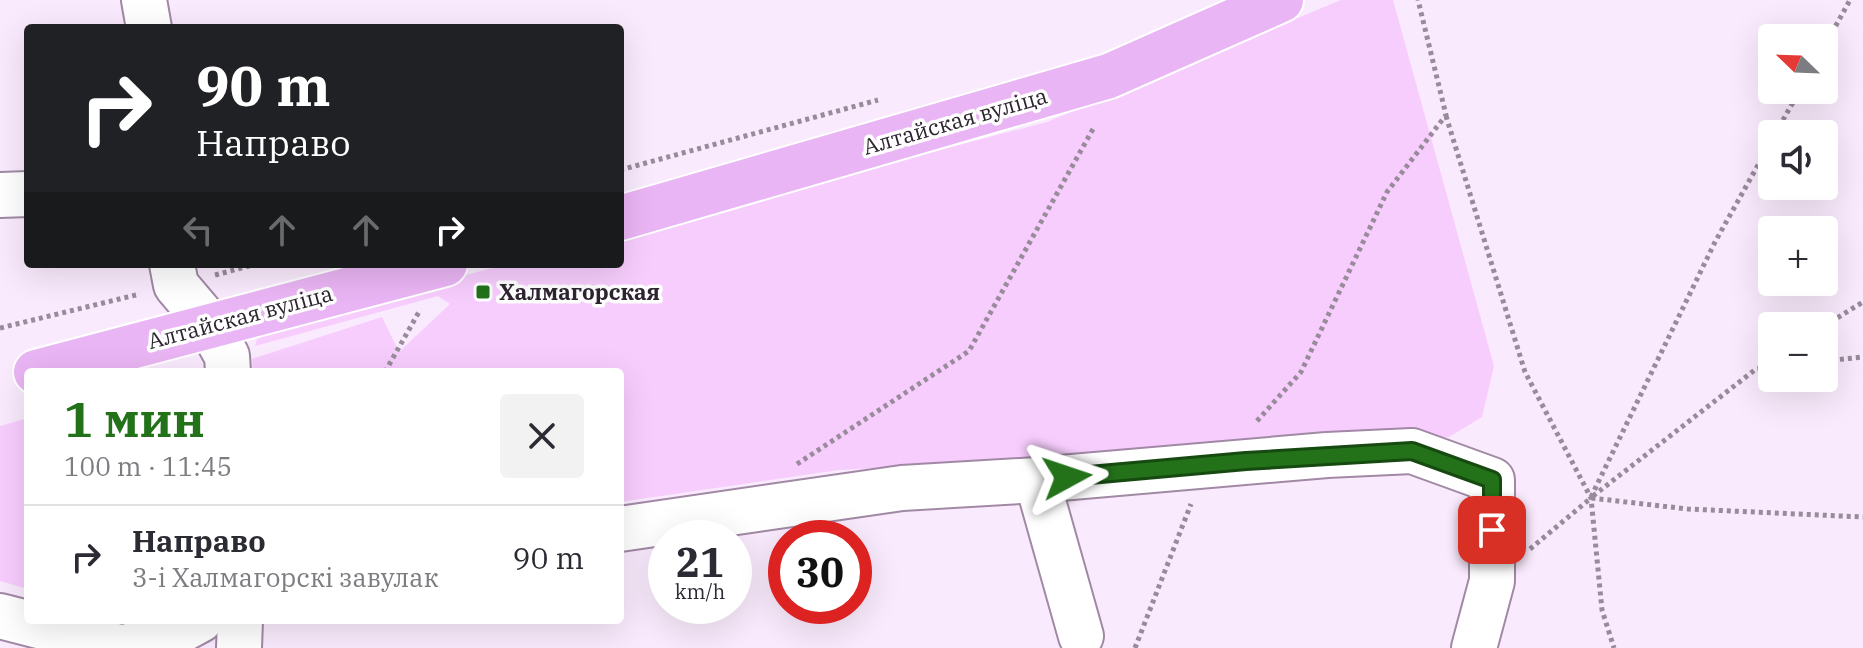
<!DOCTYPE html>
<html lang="ru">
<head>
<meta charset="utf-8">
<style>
  body { margin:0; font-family:"IBM Plex Serif",serif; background:#f2f2f3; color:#2b2b33; height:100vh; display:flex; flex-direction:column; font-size:30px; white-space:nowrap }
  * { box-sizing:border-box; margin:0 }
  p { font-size:26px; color:#7c7c81 }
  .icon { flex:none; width:44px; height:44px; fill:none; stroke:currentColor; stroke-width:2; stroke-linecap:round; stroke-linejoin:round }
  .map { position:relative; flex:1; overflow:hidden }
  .side { position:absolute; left:24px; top:368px; width:600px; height:256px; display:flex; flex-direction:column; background:#fff; border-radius:8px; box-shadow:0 8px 32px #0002 }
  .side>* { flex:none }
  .guide { position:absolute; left:24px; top:24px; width:600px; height:244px; border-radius:8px; box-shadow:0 8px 32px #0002; background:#202124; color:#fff; overflow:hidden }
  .needle { width:52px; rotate:293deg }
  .fabs { position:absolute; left:1758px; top:24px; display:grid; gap:16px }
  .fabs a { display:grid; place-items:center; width:80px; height:80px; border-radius:8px; background:#fff; box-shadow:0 8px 32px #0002; font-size:40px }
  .speed { position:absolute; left:648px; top:520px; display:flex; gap:16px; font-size:40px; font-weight:700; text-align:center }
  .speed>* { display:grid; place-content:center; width:104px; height:104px; border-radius:50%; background:#fff; box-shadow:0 8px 32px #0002; line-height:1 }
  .speed small { font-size:20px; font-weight:400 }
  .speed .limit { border:12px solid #d22; background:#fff; color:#111 }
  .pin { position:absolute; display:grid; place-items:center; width:68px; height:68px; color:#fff; margin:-34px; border-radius:16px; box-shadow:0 4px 12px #0006 }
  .me { position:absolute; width:88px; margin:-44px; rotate:85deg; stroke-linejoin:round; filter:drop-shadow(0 0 6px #0008) }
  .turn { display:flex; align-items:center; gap:28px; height:168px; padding:0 40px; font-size:36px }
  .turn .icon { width:104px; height:104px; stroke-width:2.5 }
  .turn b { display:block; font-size:56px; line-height:68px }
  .lanes { display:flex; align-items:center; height:76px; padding:0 40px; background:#0003; justify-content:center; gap:40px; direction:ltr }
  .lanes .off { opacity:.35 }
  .round { display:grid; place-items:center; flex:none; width:84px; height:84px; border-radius:8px; background:#f2f2f3 }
  .headline { display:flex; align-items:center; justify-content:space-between; height:136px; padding:0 40px }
  h1 { font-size:48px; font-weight:800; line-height:60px; color:#23721a }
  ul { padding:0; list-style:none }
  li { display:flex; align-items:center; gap:24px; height:104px; padding:0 40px; border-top:2px solid #e1e1e2 }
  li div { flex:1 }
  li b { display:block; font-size:30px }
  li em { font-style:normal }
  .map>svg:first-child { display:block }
</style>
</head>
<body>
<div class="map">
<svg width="1863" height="648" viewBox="0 0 1863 648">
  <rect width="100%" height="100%" fill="#faeafd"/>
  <g fill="#f7cdfd">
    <path d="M1341,0h52l101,366 -12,51 -33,20 -610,33 -219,32v-130h-367l-1,-13 130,-42 17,35 51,-48 -12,-8 -183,50 5,-17 248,-65h112v-30l427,-112z"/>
    <path d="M28,418v171l-28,-8v-155z"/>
  </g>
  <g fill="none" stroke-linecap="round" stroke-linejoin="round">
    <defs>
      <g id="minor">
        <path d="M144,0l5,28"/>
        <path d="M0,195l28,-1"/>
        <path d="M172,264l4,21 33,39 18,32 1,16"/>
        <path d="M1037,480l44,156"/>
        <path d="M620,529l282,-41 135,-8 290,-25 85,-4 80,29v101l-18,67"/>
        <path d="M0,616l124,32"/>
        <path d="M124,647l50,-13 26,-14"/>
        <path d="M239,648l1,-28"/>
      </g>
      <g id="major">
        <path d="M620,218l489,-142 172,-76"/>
        <path d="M36,372l409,-108"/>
      </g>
    </defs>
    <use href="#minor" stroke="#a189a5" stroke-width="48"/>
    <use href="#major" stroke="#fff" stroke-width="48"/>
    <g stroke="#988b9a" stroke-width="5" stroke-dasharray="4 4" stroke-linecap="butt">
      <path d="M1824,47l26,-47"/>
      <path d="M1446,116l79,256 66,126 11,112 12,38"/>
      <path d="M1775,134l25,-44"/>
      <path d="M620,170l258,-70"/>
      <path d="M215,275l42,-11"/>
      <path d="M1824,326l39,-24"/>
      <path d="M0,328l140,-34"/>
      <path d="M1824,361l39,-4"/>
      <path d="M1760,366l12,-7"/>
      <path d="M385,372l35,-62"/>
      <path d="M1257,421l44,-49 86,-180 59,-77 -28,-115"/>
      <path d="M797,464l172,-113 124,-222"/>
      <path d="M1593,496l163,-127 16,-2"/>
      <path d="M1591,497l124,-255 57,-102"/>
      <path d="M1530,549l61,-51 97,11 175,8"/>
      <path d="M1135,648l56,-144"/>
    </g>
    <use href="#minor" stroke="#fff" stroke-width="44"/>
    <use href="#major" stroke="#eab5f4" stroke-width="44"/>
  </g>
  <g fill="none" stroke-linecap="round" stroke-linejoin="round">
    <defs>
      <path id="route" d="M1067,477l179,-16 166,-10 80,29v50"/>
    </defs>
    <use href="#route" stroke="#174a11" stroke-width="20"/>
    <use href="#route" stroke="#23721a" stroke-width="14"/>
  </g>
  <rect fill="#23721a" stroke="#fefefe" stroke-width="3" x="475" y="284" width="16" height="16" rx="4"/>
  <g text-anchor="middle" stroke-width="7" stroke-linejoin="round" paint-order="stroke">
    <g font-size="22" fill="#2d242f" stroke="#fefefe">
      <text transform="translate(955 121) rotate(-16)" y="8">Алтайская вуліца</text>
      <text transform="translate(240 317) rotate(-15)" y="8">Алтайская вуліца</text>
    </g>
    <g font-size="22" font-weight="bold" fill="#2d242f" stroke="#fefefe" text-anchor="start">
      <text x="499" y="300">Халмагорская</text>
    </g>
  </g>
</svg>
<div class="fabs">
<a><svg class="needle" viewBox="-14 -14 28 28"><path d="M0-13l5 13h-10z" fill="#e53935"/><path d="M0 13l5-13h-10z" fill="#7c7c81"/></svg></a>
<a><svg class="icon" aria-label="sound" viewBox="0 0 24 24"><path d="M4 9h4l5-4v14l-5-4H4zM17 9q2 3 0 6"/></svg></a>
<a>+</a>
<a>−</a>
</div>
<div class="speed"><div>21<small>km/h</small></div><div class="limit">30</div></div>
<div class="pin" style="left:1492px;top:530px;background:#d93025"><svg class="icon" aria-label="arrive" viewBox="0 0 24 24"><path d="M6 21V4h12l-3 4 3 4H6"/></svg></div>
<svg class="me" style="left:1067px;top:477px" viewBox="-20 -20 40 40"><path d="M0-17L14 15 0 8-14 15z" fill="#23721a" stroke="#fff" stroke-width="4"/></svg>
<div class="guide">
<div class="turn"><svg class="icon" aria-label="right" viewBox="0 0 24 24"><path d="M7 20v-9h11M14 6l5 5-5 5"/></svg><div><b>90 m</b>Направо</div></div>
<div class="lanes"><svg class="icon off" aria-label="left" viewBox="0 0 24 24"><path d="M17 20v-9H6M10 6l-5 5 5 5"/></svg><svg class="icon off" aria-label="ahead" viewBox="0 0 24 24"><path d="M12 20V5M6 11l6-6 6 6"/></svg><svg class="icon off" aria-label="ahead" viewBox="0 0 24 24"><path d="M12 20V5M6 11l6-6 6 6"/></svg><svg class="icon" aria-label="right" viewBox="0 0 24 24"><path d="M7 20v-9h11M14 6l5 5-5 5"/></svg></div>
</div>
<section class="side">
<div class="headline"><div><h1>1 мин</h1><p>100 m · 11:45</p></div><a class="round"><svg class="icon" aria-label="close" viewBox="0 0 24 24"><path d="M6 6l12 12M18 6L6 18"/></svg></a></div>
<ul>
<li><svg class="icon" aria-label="right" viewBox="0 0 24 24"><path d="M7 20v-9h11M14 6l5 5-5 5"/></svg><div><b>Направо</b><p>3-і Халмагорскі завулак</p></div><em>90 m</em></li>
</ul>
</section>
</div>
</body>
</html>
